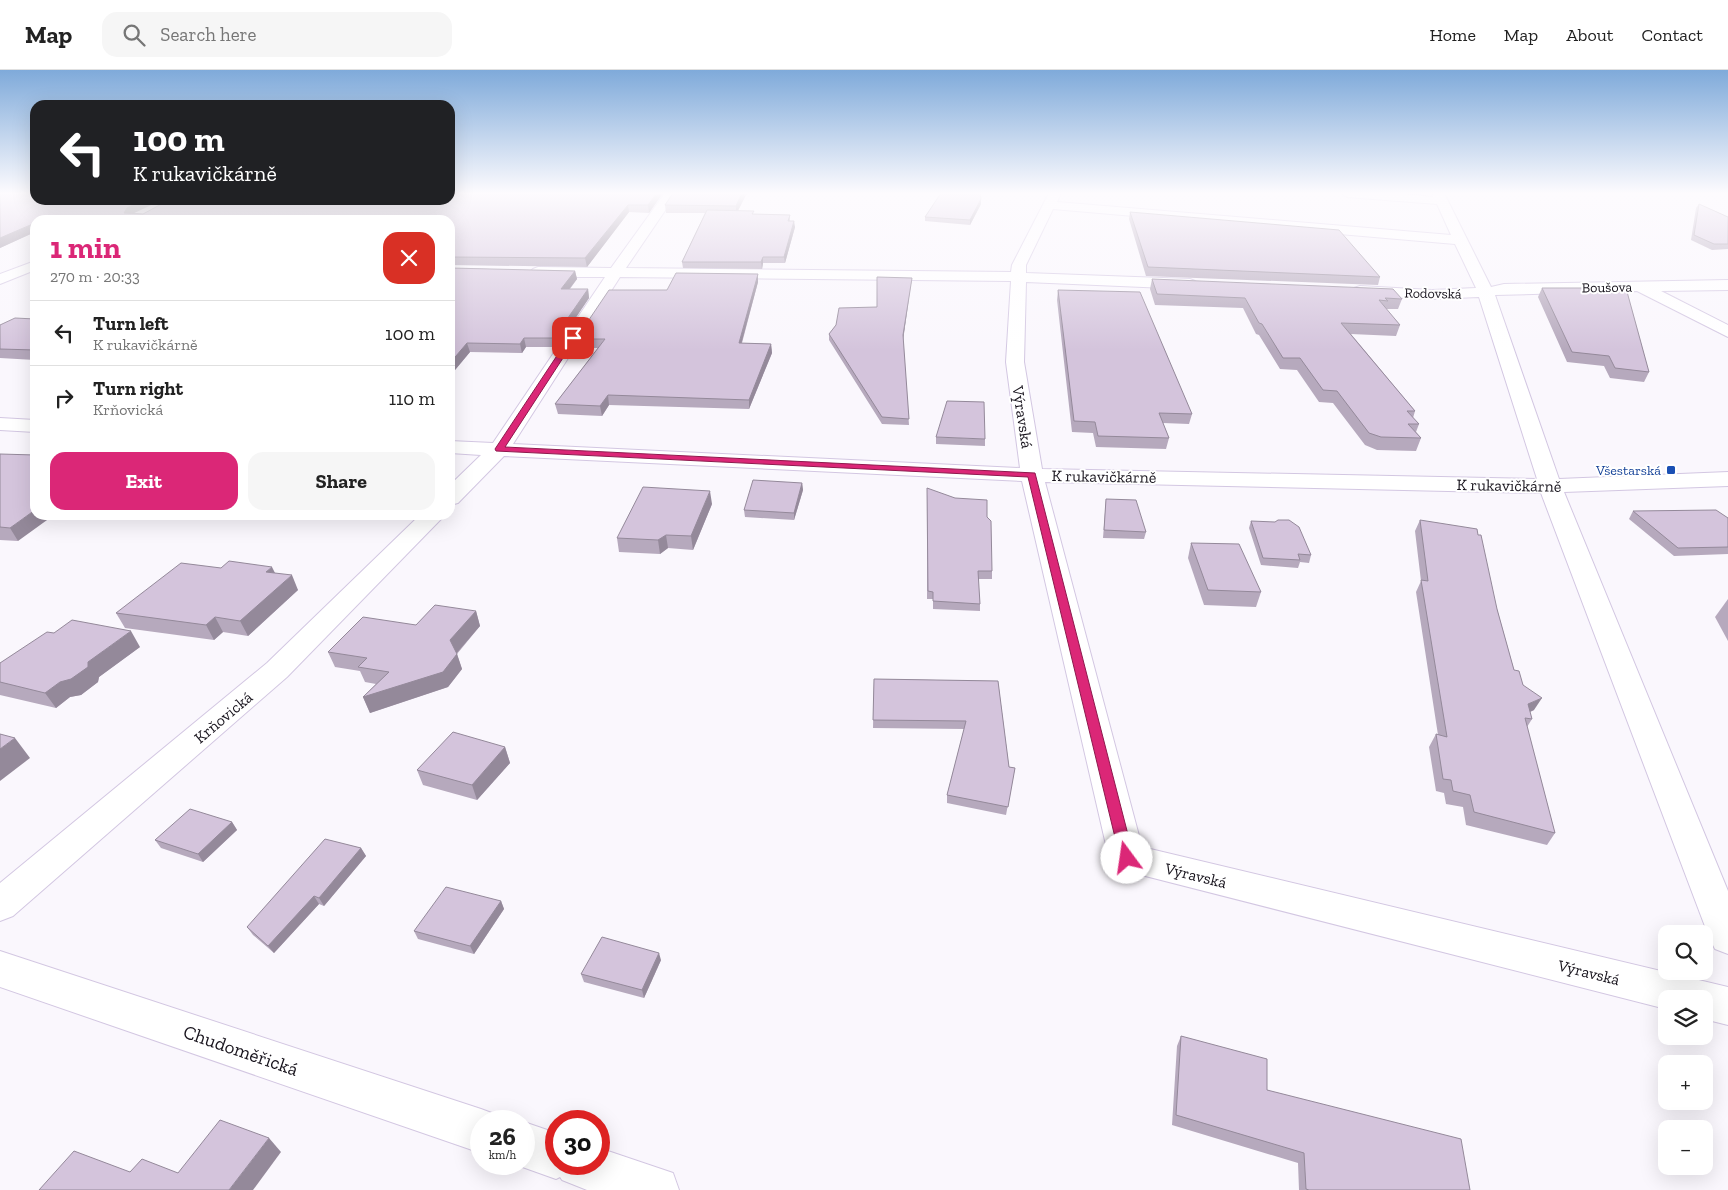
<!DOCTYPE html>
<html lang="en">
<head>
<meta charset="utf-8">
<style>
  body { margin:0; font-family:"Zilla Slab",serif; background:#f6f6f6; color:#222; height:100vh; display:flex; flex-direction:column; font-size:19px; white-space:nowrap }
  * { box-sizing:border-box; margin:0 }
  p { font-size:16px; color:#767676 }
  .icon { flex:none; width:28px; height:28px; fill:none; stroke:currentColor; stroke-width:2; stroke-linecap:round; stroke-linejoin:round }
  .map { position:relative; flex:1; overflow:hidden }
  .panel { position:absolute; left:30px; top:145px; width:425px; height:305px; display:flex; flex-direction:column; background:#fff; border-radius:15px; box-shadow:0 5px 20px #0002 }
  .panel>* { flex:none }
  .hud { position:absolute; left:30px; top:30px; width:425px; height:105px; border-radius:15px; box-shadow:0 5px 20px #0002; background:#202124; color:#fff; overflow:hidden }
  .buttons { position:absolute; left:1658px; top:855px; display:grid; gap:10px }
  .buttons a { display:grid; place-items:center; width:55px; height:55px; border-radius:10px; background:#fff; box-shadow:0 5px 20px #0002; font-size:25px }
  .speed { position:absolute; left:470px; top:1040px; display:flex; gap:10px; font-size:25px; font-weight:700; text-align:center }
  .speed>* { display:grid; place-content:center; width:65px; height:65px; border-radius:50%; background:#fff; box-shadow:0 5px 20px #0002; line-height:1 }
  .speed small { font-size:12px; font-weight:400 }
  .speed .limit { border:8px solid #d22; background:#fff; color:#111 }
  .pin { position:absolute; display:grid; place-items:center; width:42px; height:42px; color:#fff; margin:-21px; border-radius:10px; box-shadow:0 2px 8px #0006 }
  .me { position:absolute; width:55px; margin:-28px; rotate:346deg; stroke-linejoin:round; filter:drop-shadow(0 0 4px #0008) }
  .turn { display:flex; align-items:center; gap:18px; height:105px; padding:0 20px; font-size:22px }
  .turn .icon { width:65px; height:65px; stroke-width:2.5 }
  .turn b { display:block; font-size:35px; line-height:42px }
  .round { display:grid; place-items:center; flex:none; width:52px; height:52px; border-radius:15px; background:#f6f6f6 }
  .summary { display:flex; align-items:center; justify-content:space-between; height:85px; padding:0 20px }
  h1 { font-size:30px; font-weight:700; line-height:38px; color:#db2777 }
  .action { display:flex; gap:10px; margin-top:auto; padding:10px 20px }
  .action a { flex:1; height:58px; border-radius:15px; background:#db2777; color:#fff; font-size:20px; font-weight:700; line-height:58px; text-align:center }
  .action a+a { background:#f6f6f6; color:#222 }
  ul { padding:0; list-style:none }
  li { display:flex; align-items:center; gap:15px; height:65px; padding:0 20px; border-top:1px solid #e0e0e0 }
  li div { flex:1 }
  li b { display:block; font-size:19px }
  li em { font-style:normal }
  header { display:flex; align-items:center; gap:30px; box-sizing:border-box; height:70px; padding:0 25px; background:#fff; border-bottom:1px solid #e0e0e0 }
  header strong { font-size:24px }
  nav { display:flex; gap:28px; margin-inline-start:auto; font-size:18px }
  .search { width:350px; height:45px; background:#f6f6f6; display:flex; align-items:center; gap:12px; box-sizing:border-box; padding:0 18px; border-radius:15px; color:#767676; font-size:19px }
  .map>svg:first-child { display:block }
</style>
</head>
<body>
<header>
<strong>Map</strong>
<div class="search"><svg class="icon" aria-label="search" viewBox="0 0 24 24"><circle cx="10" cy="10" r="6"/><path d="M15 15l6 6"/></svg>Search here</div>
<nav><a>Home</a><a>Map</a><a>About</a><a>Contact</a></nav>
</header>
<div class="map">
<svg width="1728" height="1120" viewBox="0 0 1728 1120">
  <rect width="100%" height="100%" fill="#faf7fd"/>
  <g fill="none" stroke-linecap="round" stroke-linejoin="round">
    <defs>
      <g id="minor">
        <path d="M665,123h12l-51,75 385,4 1,-7 37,-72h12l-4,9 394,33 -14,-31 -90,-7 -6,-4h53l39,4 -1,-4h12l47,94 13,-3 224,-4v10l-67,1 67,34v12l-91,-46 -142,4 64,184 169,-7v14l-164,6 164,399v63l-13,-5 -6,-12 -168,-444 -496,-11 97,365 586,140v38l-24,-6v-20h-38v10l-552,-141 -5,-10 -87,-377 -518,-25 -46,47 -8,2v-20l31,-30 -31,-2v-12l43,2 112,-166h-67l-5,-2 -3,-3 3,-3 5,-2 73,1zM1053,139l402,35 21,44 -44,2 -72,-4 -6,2 -2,3 2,3 6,2 72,3 47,-2 58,182 -495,-10 -18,-107 2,-80 164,7 5,-2 3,-3 -3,-3 -5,-2 -164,-6v-8zM620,207l391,4 -5,81 14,106 -507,-24z"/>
        <path d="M35,191v9l-35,14v-10z"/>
        <path d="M0,348l35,2v12l-35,-2z"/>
        <path d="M420,445h25l-158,162 -274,239 -13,5v-38l267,-220z"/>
        <path d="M0,881l481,158 16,6 2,6h-18v32l-481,-166z"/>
        <path d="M524,1052l32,11v31h43v-16l74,25 6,17h-92l-25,-10 -2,-3 -4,2 -42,-15h10z"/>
      </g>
    </defs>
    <use href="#minor" stroke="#d3c7e2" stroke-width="2"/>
    <use href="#minor" fill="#fff" fill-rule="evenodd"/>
  </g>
  <g fill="#b6a9bd">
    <path d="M0,123l143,21 307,-21h213l-14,20 -20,-1 -42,55 -137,-2v-45h-415v12l-35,16z"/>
    <path d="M747,123l-9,18 16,3 36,1v6l5,6 -10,36h-22l-1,6 -79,-1 -1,-6 23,-49h-39l-1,-8z"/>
    <path d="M981,134l-11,21 -45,-4v-4z"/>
    <path d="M1699,134l29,13v32l-16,1 -21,-10 5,-32z"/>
    <path d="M1130,142l250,65 -2,8 -232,-9 -17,-57z"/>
    <path d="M450,198l125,3 2,8 -7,10h18l1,9 -33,49h-30l-4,6 -52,-1 -20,24z"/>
    <path d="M758,204v8l-16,61 29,1 1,9 -23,56 -140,-4 -7,11 -44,-2 -3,-10 43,-56h-20l-2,-9 91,-49z"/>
    <path d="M1152,209l250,20 -4,10h-12l14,16 -4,11 -45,-2 64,77 -2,7 6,6 -3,8 5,6 -5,13 -39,-1 -12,-5 -32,-42 -14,-1 -22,-32 -17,-1 -21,-34 -3,-1 -13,-26 -88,-3 -5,-16z"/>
    <path d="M911,213l-8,55 6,87 -27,-1 -53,-84v-6l7,-9 41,-18z"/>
    <path d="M1542,218l107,84 -5,10 -34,-4 -6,-12 -37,-4 -29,-65z"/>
    <path d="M1058,220l134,124 -3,10 -26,-1 6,15 -3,11 -70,-2 -3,-14 -21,-1 -15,-132z"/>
    <path d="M35,249v41l-35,-2v-33z"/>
    <path d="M936,367l49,2v7l-49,-2z"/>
    <path d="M0,384l18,87 -18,-1z"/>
    <path d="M802,413l1,7 -9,30 -49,-3 -1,-7z"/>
    <path d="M927,425l65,76v8h-14l2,25v7l-47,-2v-10h-6z"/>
    <path d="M1106,429l40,33 -2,7 -41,-1z"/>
    <path d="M712,434l-19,46 -25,-2 -8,6 -41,-2 -2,-14z"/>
    <path d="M1633,441l95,7v36l-54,2 -45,-37z"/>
    <path d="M1420,450l77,89 17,61 9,15 11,25 -4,2 2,7 -5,8 28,106 -8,12 -81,-20 -3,-18 -17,-3 -2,-11 -8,-2 -7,-44 7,-13 2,1 -22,-143 5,-11 -6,-50z"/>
    <path d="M1251,451l60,34 -2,8 -9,-1 -2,6 -37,-3 -12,-37z"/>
    <path d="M1191,473l70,49 -5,15 -52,-2 -16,-47z"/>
    <path d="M221,498l54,5 23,17 -50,46 -25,-4 -9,8 -89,-12 -9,-15z"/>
    <path d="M1728,529v42l-13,-24z"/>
    <path d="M476,541l4,15 -23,28 5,15 -14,18 -78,26 -7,-16 13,-13 -11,-2 -5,-11 -25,-4 -7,-15 88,-27z"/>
    <path d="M140,577l-41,30 -1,5 -17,13 -11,2 -14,11 -56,-13v-32z"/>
    <path d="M874,609l124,2 11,86 6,1 -9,47 -59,-12v-8l17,-66 -91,-1z"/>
    <path d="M505,677l5,16 -33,37 -54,-15 -6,-15z"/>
    <path d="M232,752l5,8 -34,32 -42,-14 -6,-8z"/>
    <path d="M361,778l5,8 -42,50 -5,-2 -45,49 -21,-18 -6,-8z"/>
    <path d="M501,831l3,8 -30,45 -56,-15 -4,-8z"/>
    <path d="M661,890l-17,38 -60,-16 -3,-8z"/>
    <path d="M1181,966l86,54 203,100h-171l-1,-27 -126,-38 5,-79z"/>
  </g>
  <g fill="#94899a">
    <path d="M657,123h6l-14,20 -1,-8z"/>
    <path d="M742,123h5l-11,21v-8z"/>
    <path d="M981,129v5l-11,21v-5z"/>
    <path d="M143,130h19l-32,15 -6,-2 3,-5z"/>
    <path d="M628,135l1,7 -42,55 -2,-9z"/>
    <path d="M794,151l1,6 -10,36 -1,-6z"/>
    <path d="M35,153v9l-35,16v-10z"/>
    <path d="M763,187v6l-1,6 -1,-7z"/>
    <path d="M575,201l2,8 -14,18 -2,-8z"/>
    <path d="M758,204v8l-19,70v-9z"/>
    <path d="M912,208l-1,5 -8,58v-6z"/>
    <path d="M588,219l1,9 -33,49 -2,-9z"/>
    <path d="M524,268l2,9 -4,6 -2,-9z"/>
    <path d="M467,273l3,9 -20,24v-13z"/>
    <path d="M771,274l1,9 -23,56v-9z"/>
    <path d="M608,325l1,10 -7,11 -2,-10z"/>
    <path d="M802,413l1,7 -9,30v-7z"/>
    <path d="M710,421l2,13 -19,46 -2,-14z"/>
    <path d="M35,440v5h19l-36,26 -8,-13z"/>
    <path d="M666,465l2,13 -8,6 -2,-14z"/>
    <path d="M272,497l7,14 -13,-9z"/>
    <path d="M292,505l6,15 -50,46 -8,-15z"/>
    <path d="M476,541l4,15 -25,29 -5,-15z"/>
    <path d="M215,547l8,15 -9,8 -8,-15z"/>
    <path d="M131,561l9,16 -41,30 -1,5 -17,13 -11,2 -14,11 -11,-15z"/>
    <path d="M457,584l5,15 -14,18 -78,26 -7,-16z"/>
    <path d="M1542,628l-8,12 -13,6 7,-12z"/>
    <path d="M15,668l15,20 -30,23v-32z"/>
    <path d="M505,677l5,16 -33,37 -5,-15z"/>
    <path d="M232,752l5,8 -34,32 -5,-8z"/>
    <path d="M361,778l5,8 -42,50 -5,-8z"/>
    <path d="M314,826l5,8 -45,49 -6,-7z"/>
    <path d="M501,831l3,8 -30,45 -4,-8z"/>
    <path d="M659,883l2,7 -17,38 -2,-8z"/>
    <path d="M269,1068l12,14 -28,38h-24z"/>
  </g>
  <g fill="#d4c4dc" stroke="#94899a">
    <path d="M0,123h35v7h108l-16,8 -3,5 19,1 26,-14h281v-7h207l-9,12h-20l-43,53 -135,-1v-37h-268l-136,-2 -5,2h-6v3l-35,15z"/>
    <path d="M673,123h69l-6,13 -71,-1z"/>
    <path d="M941,123h39l1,6 -11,21 -45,-3z"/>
    <path d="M1699,134l29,13v27h-14l-20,-9z"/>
    <path d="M707,140l47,1 -2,3 38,1 -2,6h6l-10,36h-21l-2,5h-79z"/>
    <path d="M1130,142l209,18 41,47 -232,-10z"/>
    <path d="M450,198l125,3 -14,18h27l-34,49h-30l-4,6 -53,-1 -17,20z"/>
    <path d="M676,203l82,1 -19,69 32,1 -22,56 -141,-5 -8,11 -45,-2 50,-65h-29l33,-49h58z"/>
    <path d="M877,207l35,1 -9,57 6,84 -27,-2 -53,-83 7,-9 3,-17 38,-1z"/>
    <path d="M1152,209l241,10 9,10 -17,-1 3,3 -9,-1 21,25 -59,-2 74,88h-8l12,13h-11l13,14 -40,-1 -12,-4 -32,-42 -14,-1 -23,-32h-17l-21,-34 -3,-1 -14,-25 -88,-4z"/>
    <path d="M1542,218h84l23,84 -34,-4 -6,-12 -37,-4z"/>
    <path d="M1058,220l82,2 52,122 -33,-1 10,25 -71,-2 -3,-14 -21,-1z"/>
    <path d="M15,248l20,1v31l-35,-1v-24z"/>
    <path d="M947,331l37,1 1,37 -49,-2z"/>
    <path d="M0,384l35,1v55l-25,18 -10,-1z"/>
    <path d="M753,410l49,3 -8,30 -50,-3z"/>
    <path d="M643,417l67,4 -19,45 -25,-1 -8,5 -41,-2z"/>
    <path d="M927,418l28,10 32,2v17l4,4 1,50h-14l2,33 -47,-3v-9l-5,-1z"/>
    <path d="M1106,429l30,1 10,32 -42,-2z"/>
    <path d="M1716,440l12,8v29l-50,1 -45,-37z"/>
    <path d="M1278,450h11l10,7 12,28 -13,-1 2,6 -37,-2 -12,-37 24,1z"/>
    <path d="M1420,450l57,9 1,6h3l16,74 17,61 5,1 4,14 19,13 -14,6 4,15 -7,-1 30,115 -81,-21 -4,-17 -17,-4 -2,-11 -8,-1 -7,-45 11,3 -26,-157 7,1z"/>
    <path d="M1191,473l48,1 22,48 -53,-2z"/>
    <path d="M229,491l43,6 -6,5 26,3 -52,46 -25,-4 -9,8 -90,-12 65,-50 40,5z"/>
    <path d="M435,535l41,6 -26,29 7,14 -14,18 -80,25 26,-25 -31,-5 9,-9 -39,-6 35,-35 53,8z"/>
    <path d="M72,550l59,11 -43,31v5l-17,12 -11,3 -15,11 -45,-11v-19l47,-31 7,1z"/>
    <path d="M874,609l124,2 11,86 6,1 -7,39 -61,-12 19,-74 -93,-1z"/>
    <path d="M453,662l52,15 -33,38 -55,-15z"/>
    <path d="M0,664l15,4 -15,11z"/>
    <path d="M190,739l42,13 -34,32 -43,-14z"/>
    <path d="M325,769l36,9 -42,50 -5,-2 -46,50 -21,-19z"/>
    <path d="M446,817l55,14 -31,45 -56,-15z"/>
    <path d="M602,867l57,16 -17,37 -61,-16z"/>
    <path d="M1181,966l86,23v31l194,49 9,51h-161l-3,-1 -2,-36 -128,-38z"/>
    <path d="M220,1050l49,18 -40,52h-190l35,-39 56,21 12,-13 36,14z"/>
  </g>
  <linearGradient id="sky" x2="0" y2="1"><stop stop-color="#7faada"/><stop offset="0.44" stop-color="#fdfbfe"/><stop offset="1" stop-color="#fdfbfe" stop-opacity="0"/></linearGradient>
  <rect width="1728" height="280" fill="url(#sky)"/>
  <path fill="#db2777" stroke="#8e194d" d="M570,266l6,2 -71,109 530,26 99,385 -2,4 -5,2 -5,-2 -2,-4 -92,-381 -532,-26 -1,-2z"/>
  <rect fill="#1a4fb4" stroke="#fff" stroke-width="2" x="1666" y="395" width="10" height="10" rx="2.5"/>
  <g text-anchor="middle" stroke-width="4" stroke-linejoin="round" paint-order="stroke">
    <g font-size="14" fill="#17131c" stroke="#fff">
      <text transform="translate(1607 217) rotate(-1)" y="5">Boušova</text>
      <text transform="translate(1433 223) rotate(1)" y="5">Rodovská</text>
    </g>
    <g font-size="14" fill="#164399" stroke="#fff" text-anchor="end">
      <text x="1661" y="405">Všestarská</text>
    </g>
    <g font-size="16" fill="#17131c" stroke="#fff">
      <text transform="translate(1023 347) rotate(81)" y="6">Výravská</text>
      <text transform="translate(1104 406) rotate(1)" y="6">K rukavičkárně</text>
      <text transform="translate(1509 415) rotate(1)" y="6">K rukavičkárně</text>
      <text transform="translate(223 647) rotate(-40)" y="6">Krňovická</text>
      <text transform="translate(1196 805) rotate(14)" y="6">Výravská</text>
      <text transform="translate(1589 902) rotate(14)" y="6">Výravská</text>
    </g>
    <g font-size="19" fill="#17131c" stroke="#fff">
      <text transform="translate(241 980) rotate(19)" y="7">Chudoměřická</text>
    </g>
  </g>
</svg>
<div class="buttons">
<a><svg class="icon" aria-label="search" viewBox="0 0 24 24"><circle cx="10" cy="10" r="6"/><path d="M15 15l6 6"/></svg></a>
<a><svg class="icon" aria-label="layers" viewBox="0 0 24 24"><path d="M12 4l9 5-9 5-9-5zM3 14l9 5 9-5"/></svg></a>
<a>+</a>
<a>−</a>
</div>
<div class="speed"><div>26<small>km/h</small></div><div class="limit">30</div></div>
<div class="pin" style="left:573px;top:268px;background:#d93025"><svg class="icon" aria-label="arrive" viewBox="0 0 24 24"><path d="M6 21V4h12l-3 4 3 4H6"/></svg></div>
<svg class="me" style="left:1127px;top:788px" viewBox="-20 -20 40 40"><circle r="19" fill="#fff"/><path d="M0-13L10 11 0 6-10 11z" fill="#db2777"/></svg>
<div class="hud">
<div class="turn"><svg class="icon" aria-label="left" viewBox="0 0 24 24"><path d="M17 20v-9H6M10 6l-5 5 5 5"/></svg><div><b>100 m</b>K rukavičkárně</div></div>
</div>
<section class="panel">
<div class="summary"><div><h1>1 min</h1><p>270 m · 20:33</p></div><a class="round" style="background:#d93025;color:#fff"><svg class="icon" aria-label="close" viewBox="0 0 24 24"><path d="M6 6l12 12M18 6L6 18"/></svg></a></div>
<ul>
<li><svg class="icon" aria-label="left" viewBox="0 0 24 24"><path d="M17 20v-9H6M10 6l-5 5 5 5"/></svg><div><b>Turn left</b><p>K rukavičkárně</p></div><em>100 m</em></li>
<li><svg class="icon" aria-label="right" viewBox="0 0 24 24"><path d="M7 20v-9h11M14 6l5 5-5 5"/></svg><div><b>Turn right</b><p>Krňovická</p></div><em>110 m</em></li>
</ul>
<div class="action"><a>Exit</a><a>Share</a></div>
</section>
</div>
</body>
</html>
